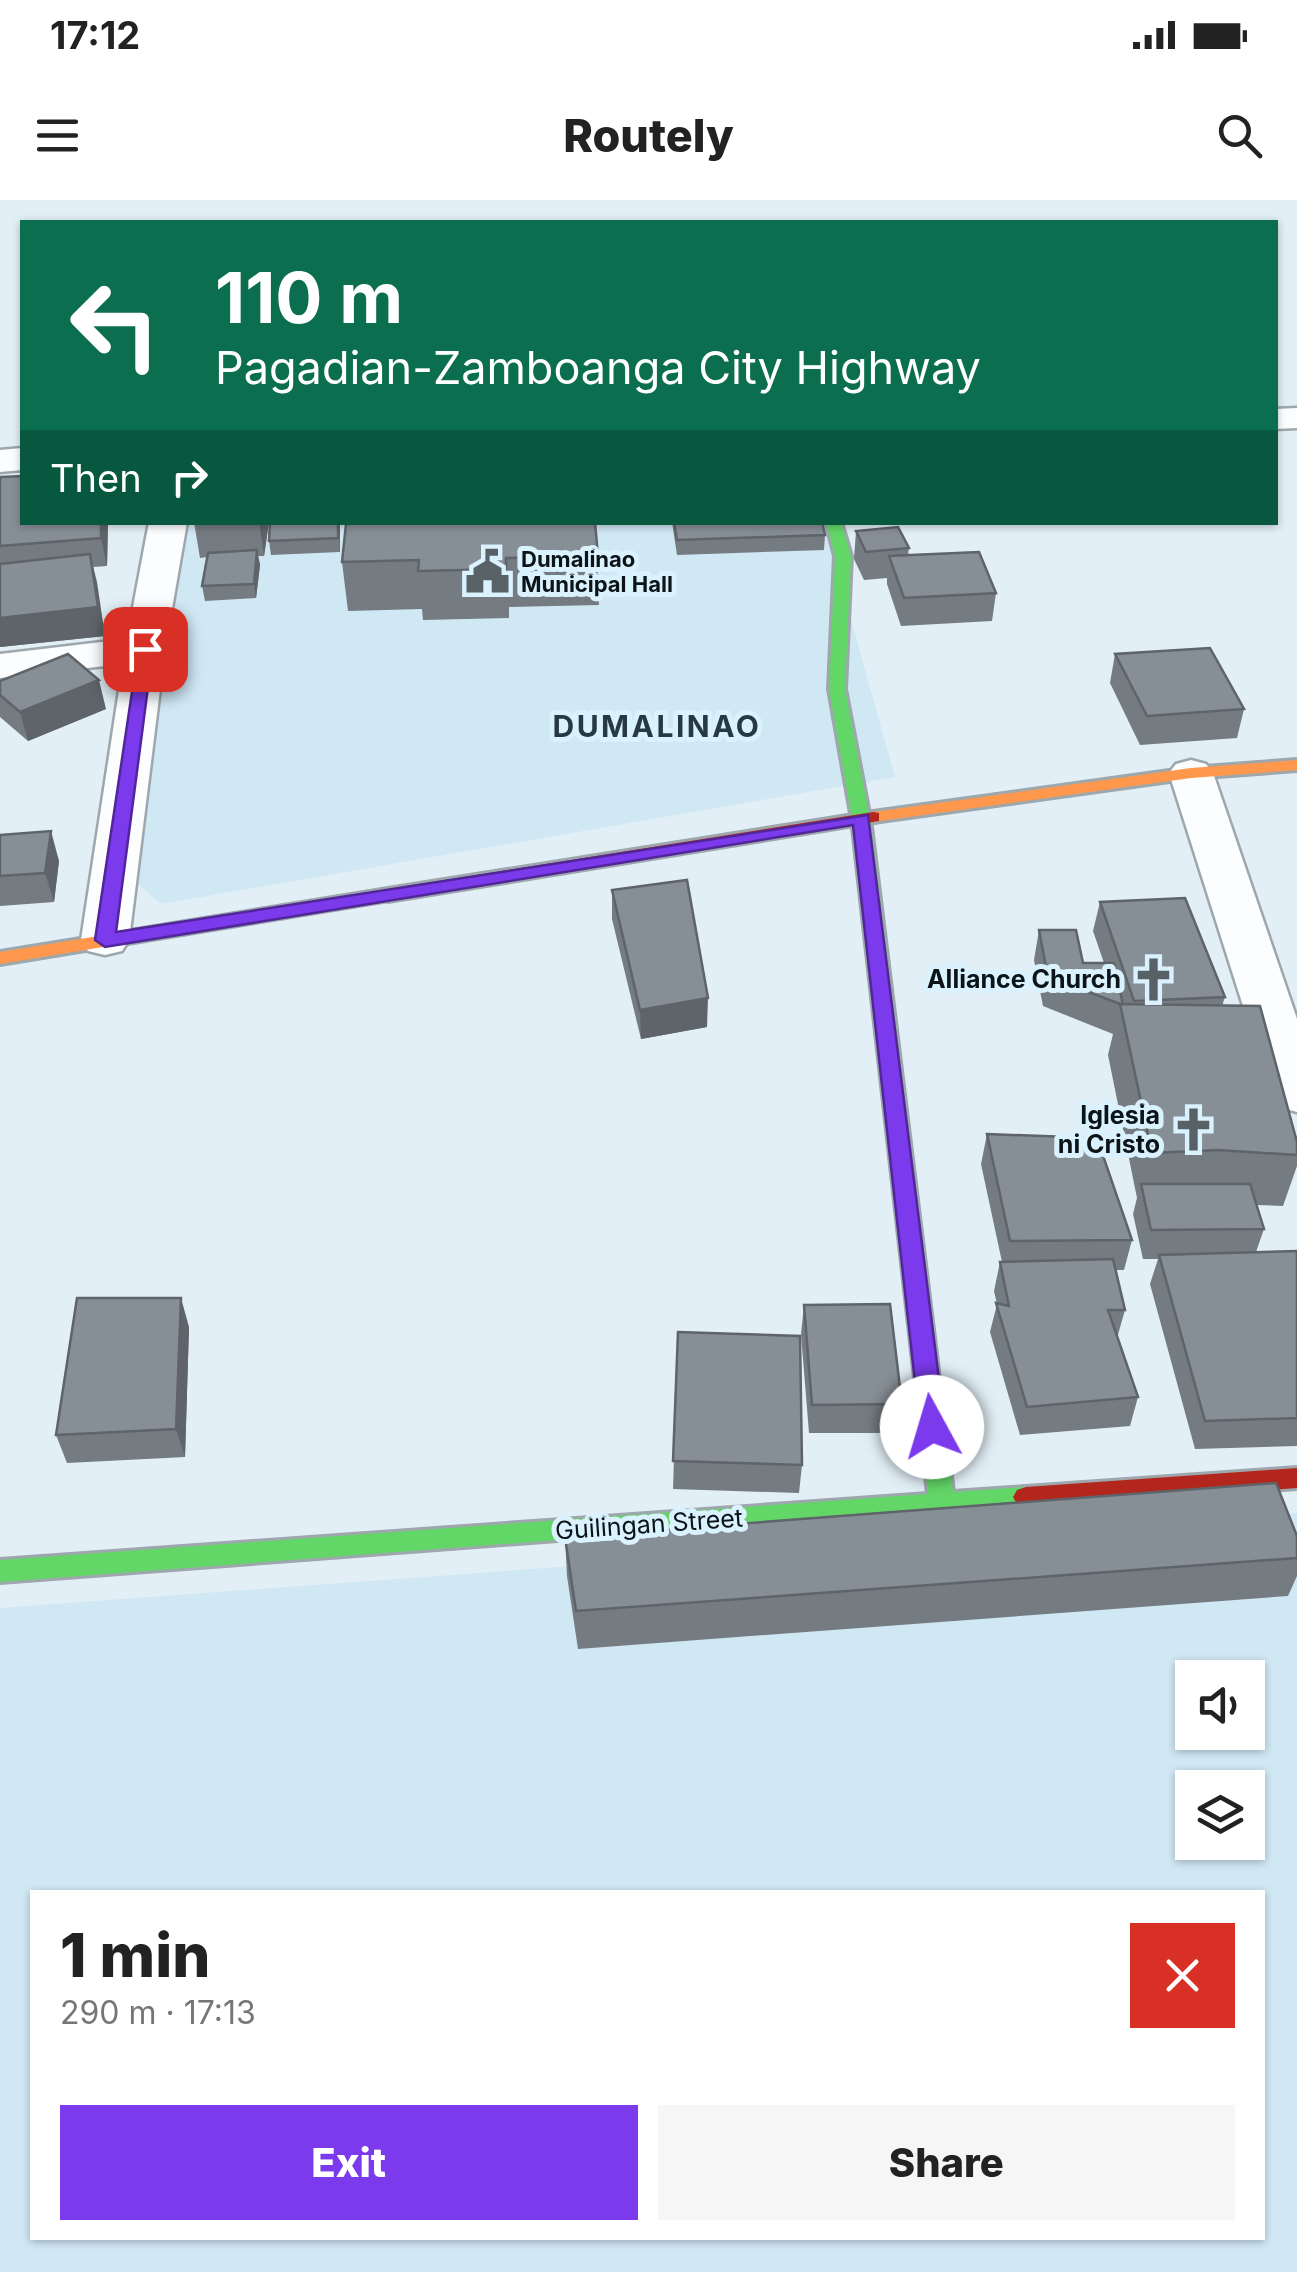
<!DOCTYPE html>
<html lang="en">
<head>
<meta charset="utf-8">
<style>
  body { margin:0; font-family:Inter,sans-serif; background:#f6f6f6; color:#222; height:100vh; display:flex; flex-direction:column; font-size:38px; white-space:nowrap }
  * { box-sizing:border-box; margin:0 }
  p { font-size:32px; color:#767676 }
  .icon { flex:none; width:55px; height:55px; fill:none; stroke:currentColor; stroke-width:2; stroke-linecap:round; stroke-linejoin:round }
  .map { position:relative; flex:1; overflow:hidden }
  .panel { position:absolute; left:30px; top:1690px; width:1235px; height:350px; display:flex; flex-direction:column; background:#fff; border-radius:0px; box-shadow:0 2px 8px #0004 }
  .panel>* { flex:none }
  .hud { position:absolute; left:20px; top:20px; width:1258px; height:305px; border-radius:0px; box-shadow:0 2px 8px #0004; background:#0b6e4f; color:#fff; overflow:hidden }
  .controls { position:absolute; left:1175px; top:1460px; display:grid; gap:20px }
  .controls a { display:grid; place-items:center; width:90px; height:90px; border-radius:0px; background:#fff; box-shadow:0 2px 8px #0004; font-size:50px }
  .pin { position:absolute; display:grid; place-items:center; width:85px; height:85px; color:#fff; margin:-42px; border-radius:20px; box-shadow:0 5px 15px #0006 }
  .me { position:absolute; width:110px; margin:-55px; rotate:354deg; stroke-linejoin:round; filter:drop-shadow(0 0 8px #0008) }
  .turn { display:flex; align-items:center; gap:35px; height:210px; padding:0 30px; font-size:45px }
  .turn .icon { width:130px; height:130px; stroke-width:2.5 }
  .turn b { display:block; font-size:70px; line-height:85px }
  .then { display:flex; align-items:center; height:95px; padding:0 30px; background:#0003; gap:20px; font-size:38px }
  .round { display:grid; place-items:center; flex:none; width:105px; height:105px; border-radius:0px; background:#f6f6f6 }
  .summary { display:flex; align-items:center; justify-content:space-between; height:170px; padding:0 30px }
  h1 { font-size:60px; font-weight:800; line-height:75px }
  .button { display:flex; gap:20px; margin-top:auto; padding:20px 30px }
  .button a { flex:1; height:115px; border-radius:0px; background:#7c3aed; color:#fff; font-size:40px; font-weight:800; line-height:115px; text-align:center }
  .button a+a { background:#f6f6f6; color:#222 }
  .status { display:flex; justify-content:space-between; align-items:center; height:70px; padding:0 50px; background:#fff; direction:ltr }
  .status svg { height:28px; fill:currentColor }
  header { display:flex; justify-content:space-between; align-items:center; height:130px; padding:0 30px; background:#fff; font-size:45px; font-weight:800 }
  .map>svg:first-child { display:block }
</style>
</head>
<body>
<div class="status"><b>17:12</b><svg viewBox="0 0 49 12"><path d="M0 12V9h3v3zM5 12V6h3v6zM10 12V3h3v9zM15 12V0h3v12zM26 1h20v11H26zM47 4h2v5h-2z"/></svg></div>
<header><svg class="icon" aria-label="menu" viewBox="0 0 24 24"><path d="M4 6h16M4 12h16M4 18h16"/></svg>Routely<svg class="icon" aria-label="search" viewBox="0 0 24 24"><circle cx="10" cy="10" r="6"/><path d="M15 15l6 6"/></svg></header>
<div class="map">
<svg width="1297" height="2072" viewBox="0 0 1297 2072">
  <rect width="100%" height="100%" fill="#e2eff6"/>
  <g fill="#d0e7f4" fill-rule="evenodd">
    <path d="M183,323h641l71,254 -734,127 -31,-27z"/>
    <path d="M1297,1313v759h-1297v-664zM1192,1478h56v54h-56zM1192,1588h56v54h-56zM32,1692h1230v346h-1230z"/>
  </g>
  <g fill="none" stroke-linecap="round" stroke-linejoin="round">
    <defs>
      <g id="street">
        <path d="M1297,208v20l-22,1v-20z"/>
        <path d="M22,248v22l-22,2v-22z"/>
        <path d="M149,322h38l-22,127 -36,291 -7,11 -17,4 -17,-4 -7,-11 42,-276 -123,14v-24l127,-15z"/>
        <path d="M1191,560l15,4 7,9 84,246v93l-18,-5 -8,-13 -102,-321 7,-9z"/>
      </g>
      <path id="fast" d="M826,322h15l10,34 -6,133 25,130 83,673 73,-5 9,3 4,7 -4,7 -1035,78v-22l928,-66 -76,-675 -23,-130 6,-133z"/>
      <g id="slow">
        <path d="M1297,560v10l-106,8 -318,44 -9,-5 9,-5 318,-44z"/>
        <path d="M388,689l7,2v8l-395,65v-12z"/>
      </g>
      <g id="jam">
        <path d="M873,612l6,1v8l-491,80 -10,-6 10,-6z"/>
        <path d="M1297,1268v20l-271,19 -9,-3 -4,-7 4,-7 9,-3z"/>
      </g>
    </defs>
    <use href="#street" stroke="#9da7ac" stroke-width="5"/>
    <use href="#fast" stroke="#9da7ac" stroke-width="6"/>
    <use href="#slow" stroke="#9da7ac" stroke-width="6"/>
    <use href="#jam" stroke="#9da7ac" stroke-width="6"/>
    <use href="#street" fill="#fbfdfe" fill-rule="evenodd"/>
    <use href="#fast" fill="#63d668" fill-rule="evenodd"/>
    <use href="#slow" fill="#ff974d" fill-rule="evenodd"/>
    <use href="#jam" fill="#b3261e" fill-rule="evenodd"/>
  </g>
  <g fill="#747b81">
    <path d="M0,277l22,45h86l-1,44 -14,1 12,69 -105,11z"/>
    <path d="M194,322h75l-5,34h-6l2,9 -4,33 -51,3 -3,-15 5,-29 -7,1z"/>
    <path d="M270,322h70v30l-69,3 -2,-14z"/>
    <path d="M348,322h247l4,83 -90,2v11l-86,2 -1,-11 -74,2 -6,-49z"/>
    <path d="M672,322h150l3,13 -1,15 -147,5z"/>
    <path d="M856,331l53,17 -1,7 88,38 -4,28 -91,5 -14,-42v-6l-23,2 -10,-21z"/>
    <path d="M1115,454l129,55 -7,29 -97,7 -30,-62z"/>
    <path d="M0,481l106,28 -78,32 -28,-24z"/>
    <path d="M0,635l59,26 -5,41 -54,4z"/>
    <path d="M612,690l95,137 -66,12 -29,-120z"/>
    <path d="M1100,702l125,95 -3,9 75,136v24l-14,40 -26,-1 7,24 -8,23 41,-1v195l-102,3 -45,-165 8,-25h-15l-10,-45 4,-16 -29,-143 5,-21 -70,-28 -9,-46 5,-30 44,33h21l-11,-32z"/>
    <path d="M987,934l145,106 -8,30h-9l10,40 -8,28 21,59 -8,29 -110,9 -30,-103 7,-28 -3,-13 6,-29h2l-21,-98z"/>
    <path d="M804,1105l98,99 -5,29h-88l-8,-99z"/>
    <path d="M189,1127l-4,130 -118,6 -11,-28z"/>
    <path d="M678,1132l124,133 -3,28 -126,-4z"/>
    <path d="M1297,1336v40l-9,20 -710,53 -11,-73 -2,-39z"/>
  </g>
  <g fill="#5e6469">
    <path d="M101,322h7l-1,44 -6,-28z"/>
    <path d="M259,322h10l-5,34z"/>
    <path d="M338,322h2v30z"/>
    <path d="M257,350l3,15 -4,33 -2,-14z"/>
    <path d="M90,354l7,28 8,54 -105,11v-29z"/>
    <path d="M99,480l7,29 -78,32 -8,-29z"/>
    <path d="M51,631l8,30 -5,41 -9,-29z"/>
    <path d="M708,798l-1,29 -66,12 -1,-29z"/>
    <path d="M181,1098l8,29 -4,130 -9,-28z"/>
  </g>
  <g fill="#878f96" stroke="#5e6469" stroke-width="2.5">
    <path d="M22,276v46h79v16l-101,8v-69z"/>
    <path d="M270,322h68v16l-69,3z"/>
    <path d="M404,322h191l3,34 -92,2v11l-88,2 1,-11 -77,2 4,-38z"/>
    <path d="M674,322h148l3,13 -148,5z"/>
    <path d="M898,327l11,21 -43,4 -10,-21z"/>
    <path d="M257,350l-3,34 -52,2 6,-33z"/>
    <path d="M979,352l17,41 -92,5 -15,-42z"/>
    <path d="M90,354l8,53 -98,11v-54z"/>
    <path d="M1210,448l34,61 -97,7 -32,-62z"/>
    <path d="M68,454l31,26 -79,32 -20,-17v-14z"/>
    <path d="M51,631l-6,42 -45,3v-41z"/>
    <path d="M687,680l21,118 -68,12 -28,-120z"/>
    <path d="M1185,698l40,99 -91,4 -34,-99z"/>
    <path d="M1039,730h37l7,33h31l9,42 -75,-28z"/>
    <path d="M1120,804l140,2 37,136v13l-79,-5 -66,3z"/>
    <path d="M987,934l110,4 35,102 -122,1z"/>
    <path d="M1141,984h109l14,45 -113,1z"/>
    <path d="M1297,1051v167l-92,3 -46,-166z"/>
    <path d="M1113,1059l12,51h-17l30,87 -111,10 -31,-104 13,3 -9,-44z"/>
    <path d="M77,1098h104l-5,131 -120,6z"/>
    <path d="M890,1104l12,100 -90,1 -8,-100z"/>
    <path d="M678,1132l122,4 2,129 -129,-4z"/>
    <path d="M1276,1283l21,53v22l-721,53 -11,-74z"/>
  </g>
  <path fill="#7c3aed" stroke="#51269a" stroke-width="2.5" d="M139,445l14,4 -37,283 752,-117 77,612 -4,7h-17l-4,-7 -67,-602 -748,122 -10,-7z"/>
  <defs>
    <symbol id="civic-bare" viewBox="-9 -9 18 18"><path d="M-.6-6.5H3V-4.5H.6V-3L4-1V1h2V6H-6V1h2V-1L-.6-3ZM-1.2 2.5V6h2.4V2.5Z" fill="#576166" stroke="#daf1fe" stroke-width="2.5" paint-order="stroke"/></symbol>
    <symbol id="church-bare" viewBox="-9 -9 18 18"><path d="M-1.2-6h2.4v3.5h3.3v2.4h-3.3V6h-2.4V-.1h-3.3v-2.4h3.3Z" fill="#576166" stroke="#daf1fe" stroke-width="2.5" paint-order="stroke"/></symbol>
  </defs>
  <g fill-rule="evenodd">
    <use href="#civic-bare" x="456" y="340" width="63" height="63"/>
    <use href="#church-bare" x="1122" y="748" width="63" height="63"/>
    <use href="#church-bare" x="1162" y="898" width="63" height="63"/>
  </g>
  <g text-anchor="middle" stroke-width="10" stroke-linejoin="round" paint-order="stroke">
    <g font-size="22" font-weight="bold" fill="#0c1418" stroke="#daf1fe" text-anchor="start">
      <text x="521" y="367">Dumalinao<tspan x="521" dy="25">Municipal Hall</tspan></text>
    </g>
    <g font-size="25" font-weight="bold" fill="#0c1418" stroke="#daf1fe" text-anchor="end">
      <text x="1121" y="788">Alliance Church</text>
      <text x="1160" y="924">Iglesia<tspan x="1160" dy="29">ni Cristo</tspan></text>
    </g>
    <g font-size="25" fill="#0c1418" stroke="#daf1fe">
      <text transform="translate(649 1324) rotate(-4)" y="9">Guilingan Street</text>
    </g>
    <g font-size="30" font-weight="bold" letter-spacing="2.5" fill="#273a44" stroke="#daf1fe">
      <text x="657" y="537">DUMALINAO</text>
    </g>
  </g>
</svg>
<div class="controls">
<a><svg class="icon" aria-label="sound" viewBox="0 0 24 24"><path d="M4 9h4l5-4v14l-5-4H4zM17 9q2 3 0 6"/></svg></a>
<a><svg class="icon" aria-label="layers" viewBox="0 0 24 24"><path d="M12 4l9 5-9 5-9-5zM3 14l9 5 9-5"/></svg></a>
</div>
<div class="pin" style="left:145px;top:449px;background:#d93025"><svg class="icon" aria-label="arrive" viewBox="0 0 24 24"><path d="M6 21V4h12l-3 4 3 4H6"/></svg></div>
<svg class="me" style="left:932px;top:1227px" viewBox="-20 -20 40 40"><circle r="19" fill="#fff"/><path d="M0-13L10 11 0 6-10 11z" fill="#7c3aed"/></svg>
<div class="hud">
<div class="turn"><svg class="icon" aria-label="left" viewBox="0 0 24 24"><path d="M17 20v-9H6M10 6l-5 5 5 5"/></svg><div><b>110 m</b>Pagadian-Zamboanga City Highway</div></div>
<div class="then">Then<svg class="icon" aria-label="right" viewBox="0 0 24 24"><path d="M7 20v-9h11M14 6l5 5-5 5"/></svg></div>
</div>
<section class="panel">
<div class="summary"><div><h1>1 min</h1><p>290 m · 17:13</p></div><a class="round" style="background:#d93025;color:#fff"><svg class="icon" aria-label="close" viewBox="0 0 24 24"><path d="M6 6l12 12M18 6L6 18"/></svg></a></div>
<div class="button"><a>Exit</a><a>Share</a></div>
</section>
</div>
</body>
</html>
